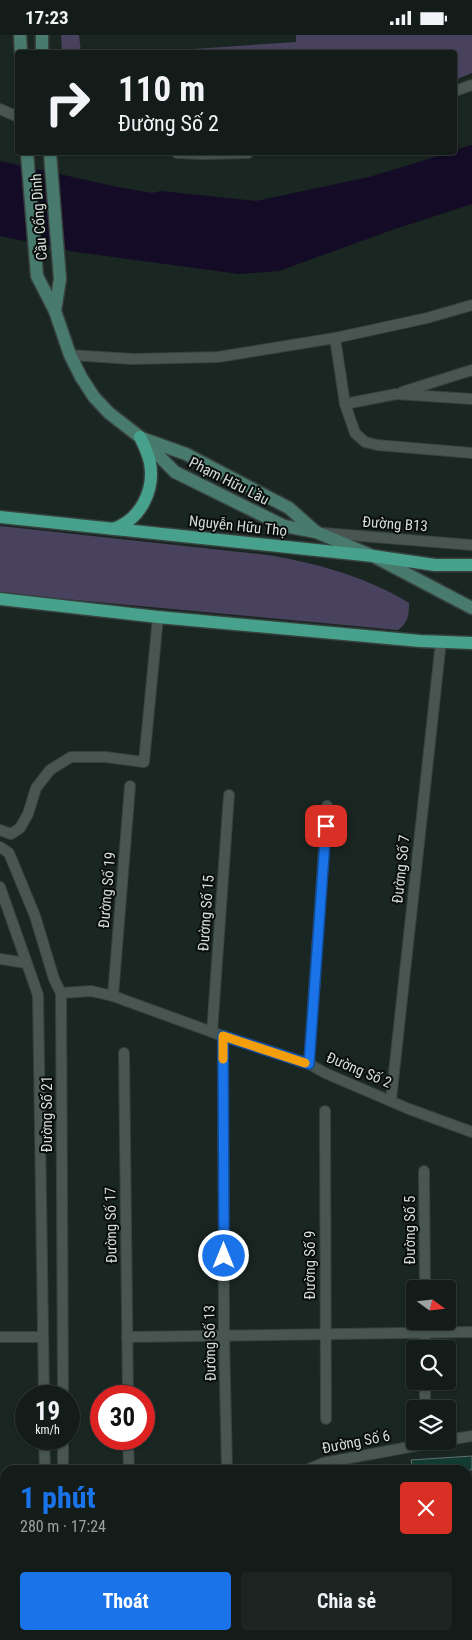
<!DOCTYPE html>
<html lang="vi">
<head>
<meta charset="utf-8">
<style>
  body { margin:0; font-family:"Roboto Condensed",sans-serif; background:#1d2523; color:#f1f3f6; height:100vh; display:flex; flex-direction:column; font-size:19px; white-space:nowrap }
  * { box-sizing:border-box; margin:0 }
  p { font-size:16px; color:#9da1a2 }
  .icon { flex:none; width:28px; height:28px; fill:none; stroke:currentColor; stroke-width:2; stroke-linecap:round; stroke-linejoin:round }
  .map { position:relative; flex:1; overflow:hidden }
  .sheet { position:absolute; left:0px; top:1430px; width:472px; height:175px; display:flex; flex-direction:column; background:#141c1a; border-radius:15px 15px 0 0; box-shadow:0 1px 4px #0004,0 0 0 1px #333a39 }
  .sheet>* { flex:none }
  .banner { position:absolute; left:15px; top:15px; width:442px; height:105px; border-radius:5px; box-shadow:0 1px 4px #0004,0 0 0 1px #333a39; background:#141c1a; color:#f1f3f6; overflow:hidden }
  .needle { width:32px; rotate:105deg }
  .tools { position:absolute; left:406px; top:1245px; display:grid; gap:10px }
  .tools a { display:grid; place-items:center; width:50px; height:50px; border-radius:5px; background:#141c1a; box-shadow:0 1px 4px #0004,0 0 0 1px #333a39; font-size:25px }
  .speed { position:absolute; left:15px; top:1350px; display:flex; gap:10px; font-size:25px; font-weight:700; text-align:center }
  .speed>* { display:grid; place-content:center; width:65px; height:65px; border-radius:50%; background:#141c1a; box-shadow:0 1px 4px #0004,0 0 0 1px #333a39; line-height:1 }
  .speed small { font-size:12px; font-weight:400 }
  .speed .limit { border:8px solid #d22; background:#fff; color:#111 }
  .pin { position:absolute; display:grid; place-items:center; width:42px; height:42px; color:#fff; margin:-21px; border-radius:10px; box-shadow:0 2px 8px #0006 }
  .me { position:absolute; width:55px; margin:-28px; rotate:0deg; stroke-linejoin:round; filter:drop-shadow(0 0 4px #0008) }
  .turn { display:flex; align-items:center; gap:18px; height:105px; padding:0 20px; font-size:22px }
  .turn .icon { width:65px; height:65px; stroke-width:2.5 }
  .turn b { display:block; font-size:35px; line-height:42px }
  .round { display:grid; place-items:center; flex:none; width:52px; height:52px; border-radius:5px; background:#1d2523 }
  .head { display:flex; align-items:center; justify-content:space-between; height:85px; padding:0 20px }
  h1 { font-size:30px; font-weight:700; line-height:38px; color:#1a73e8 }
  .action { display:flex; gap:10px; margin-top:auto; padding:10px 20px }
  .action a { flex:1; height:58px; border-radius:5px; background:#1a73e8; color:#fff; font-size:20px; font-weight:700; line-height:58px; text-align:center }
  .action a+a { background:#1d2523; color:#f1f3f6 }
  .status { display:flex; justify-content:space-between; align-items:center; height:35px; padding:0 25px; background:#141c1a; direction:ltr }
  .status svg { height:14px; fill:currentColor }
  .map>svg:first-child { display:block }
</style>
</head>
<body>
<div class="status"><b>17:23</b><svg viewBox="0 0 49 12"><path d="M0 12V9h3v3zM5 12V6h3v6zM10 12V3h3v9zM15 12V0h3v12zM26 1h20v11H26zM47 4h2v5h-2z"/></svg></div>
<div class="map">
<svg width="472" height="1605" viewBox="0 0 472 1605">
  <rect width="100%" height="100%" fill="#1a2622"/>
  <g fill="#49425e">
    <path d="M61,0h18l2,17h-19z"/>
    <path d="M296,0h176v38l-17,7v-27l-262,-1v-3l103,-7z"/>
    <path d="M0,491l268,29c48,8 99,22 141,48 0,12 -1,20 -11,27l-398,-37z"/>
    <path d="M472,1472v57h-4v-56z"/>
    <path d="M178,1600h100l-7,5h-100z"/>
  </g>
  <g fill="#140c26">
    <path d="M472,110v59l-80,26 -113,41 -40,3 -163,-22 -76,-16v-75l118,26 34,6 9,-2 95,10 113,-24 79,-24h7v-3z"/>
    <path d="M468,1537h4v68h-188l8,-5h176z"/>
  </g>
  <path fill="#123c32" stroke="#616f6b" d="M472,1421v14h-59l-2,-10z"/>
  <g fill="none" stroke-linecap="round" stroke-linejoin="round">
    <defs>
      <g id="minor">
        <path d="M455,56l17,-6"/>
        <path d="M0,74l18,8"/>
        <path d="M177,118l26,1 45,-1"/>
        <path d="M335,303l10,66 10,29 10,9 12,3 95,8"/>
        <path d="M70,320l63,4 85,-2 117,-19 92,-20 45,-13"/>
        <path d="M402,357l70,-22"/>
        <path d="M345,369l51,-10 76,5"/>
        <path d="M324,498l148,12"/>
        <path d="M0,795l11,4 9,-6 8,-14 8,-26 14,-18 21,-13h34l39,5 14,-145"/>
        <path d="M0,812l9,6 26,63 19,63 7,14 2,403"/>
        <path d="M0,852l38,108 6,401"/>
        <path d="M0,924l26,4"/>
        <path d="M61,958l30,-2 22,5 110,40 86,28 16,9 84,36 63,23"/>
        <path d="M113,961l17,-210"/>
        <path d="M212,997l17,-237"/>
        <path d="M223,1001l1,300 3,134"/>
        <path d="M124,1018l4,343"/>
        <path d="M309,1029l18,-258"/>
        <path d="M391,1065l50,-459"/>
        <path d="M325,1076l1,308"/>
        <path d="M424,1136l1,118"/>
        <path d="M425,1286v28"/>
        <path d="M0,1302h43"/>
        <path d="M127,1302l345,-5"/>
        <path d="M425,1346v28"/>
        <path d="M44,1404l1,31"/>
        <path d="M63,1404v31"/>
        <path d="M128,1404l1,31"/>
        <path d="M448,1405l24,-4"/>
        <path d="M306,1435l17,-7 119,-22"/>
        <path d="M46,1600v5"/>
        <path d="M64,1600v5"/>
        <path d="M76,1605l6,-5"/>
      </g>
      <g id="secondary">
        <path d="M20,0l1,18"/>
        <path d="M42,0v18"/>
        <path d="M27,118l10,123 18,35 15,44 11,22 13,20 15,16 31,24 35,35 109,54 32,6 57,24 99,52"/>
        <path d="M50,118l10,126 -5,32"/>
        <path d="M144,404l42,15 103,54 27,24"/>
      </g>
      <g id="primary">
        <path d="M0,482l373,39 62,9h37"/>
        <path d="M113,494c27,-9 42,-38 37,-66 -2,-10 -6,-18 -10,-26"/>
        <path d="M0,564l158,18 262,24 52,2"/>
      </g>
    </defs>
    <use href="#minor" stroke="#37403d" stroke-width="12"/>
    <use href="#secondary" stroke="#37403d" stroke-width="15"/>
    <use href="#primary" stroke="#37403d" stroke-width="15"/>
    <use href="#minor" stroke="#485551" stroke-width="10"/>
    <use href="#secondary" stroke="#487b6e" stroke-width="12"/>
    <use href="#primary" stroke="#47a18c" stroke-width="12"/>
  </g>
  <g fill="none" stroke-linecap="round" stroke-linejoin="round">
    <defs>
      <path id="route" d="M224,1221l-1,-220 86,28 17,-238"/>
    </defs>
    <use href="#route" stroke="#114b97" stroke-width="12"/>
    <use href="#route" stroke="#1a73e8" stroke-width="9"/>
    <path stroke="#f59e0b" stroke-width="9" d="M223,1024v-23l82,27"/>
  </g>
  <g text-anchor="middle" stroke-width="4" stroke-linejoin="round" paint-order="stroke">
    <g font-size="15" fill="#d5ddda" stroke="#090e0c">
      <text transform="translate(39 182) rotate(-94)" y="5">Cầu Cống Dinh</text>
      <text transform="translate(229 446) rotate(27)" y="5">Phạm Hữu Lầu</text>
      <text transform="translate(395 489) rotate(4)" y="5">Đường B13</text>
      <text transform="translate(238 491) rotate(6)" y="5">Nguyễn Hữu Thọ</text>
      <text transform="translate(401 834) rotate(-84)" y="5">Đường Số 7</text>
      <text transform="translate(107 855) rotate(-85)" y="5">Đường Số 19</text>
      <text transform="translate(206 878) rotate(-86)" y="5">Đường Số 15</text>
      <text transform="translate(359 1035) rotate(23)" y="5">Đường Số 2</text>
      <text transform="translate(47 1079) rotate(-90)" y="5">Đường Số 21</text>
      <text transform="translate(111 1190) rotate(-91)" y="5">Đường Số 17</text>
      <text transform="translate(410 1195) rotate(-90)" y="5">Đường Số 5</text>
      <text transform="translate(310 1230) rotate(-90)" y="5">Đường Số 9</text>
      <text transform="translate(210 1308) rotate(-91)" y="5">Đường Số 13</text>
      <text transform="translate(356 1407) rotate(-11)" y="5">Đường Số 6</text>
    </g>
  </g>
</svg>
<div class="tools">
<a><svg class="needle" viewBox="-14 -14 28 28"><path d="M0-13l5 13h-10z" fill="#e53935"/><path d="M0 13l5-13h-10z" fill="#9da1a2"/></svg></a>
<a><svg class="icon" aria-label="search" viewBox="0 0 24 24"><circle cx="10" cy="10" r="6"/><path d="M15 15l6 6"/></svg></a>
<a><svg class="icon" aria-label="layers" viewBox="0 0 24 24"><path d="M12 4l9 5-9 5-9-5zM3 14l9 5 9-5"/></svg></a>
</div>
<div class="speed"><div>19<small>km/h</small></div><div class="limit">30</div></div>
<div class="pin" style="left:326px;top:791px;background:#d93025"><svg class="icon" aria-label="arrive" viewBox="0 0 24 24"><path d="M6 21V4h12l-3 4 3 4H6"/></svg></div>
<svg class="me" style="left:224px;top:1221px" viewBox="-20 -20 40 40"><circle r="17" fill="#1a73e8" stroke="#fff" stroke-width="3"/><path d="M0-11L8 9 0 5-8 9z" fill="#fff"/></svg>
<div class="banner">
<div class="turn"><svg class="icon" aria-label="right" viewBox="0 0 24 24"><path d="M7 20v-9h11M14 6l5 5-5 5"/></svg><div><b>110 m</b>Đường Số 2</div></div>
</div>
<section class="sheet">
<div class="head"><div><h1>1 phút</h1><p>280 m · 17:24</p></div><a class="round" style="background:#d93025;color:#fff"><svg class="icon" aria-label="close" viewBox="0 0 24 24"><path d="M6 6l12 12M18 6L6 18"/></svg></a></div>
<div class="action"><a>Thoát</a><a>Chia sẻ</a></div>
</section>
</div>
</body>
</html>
